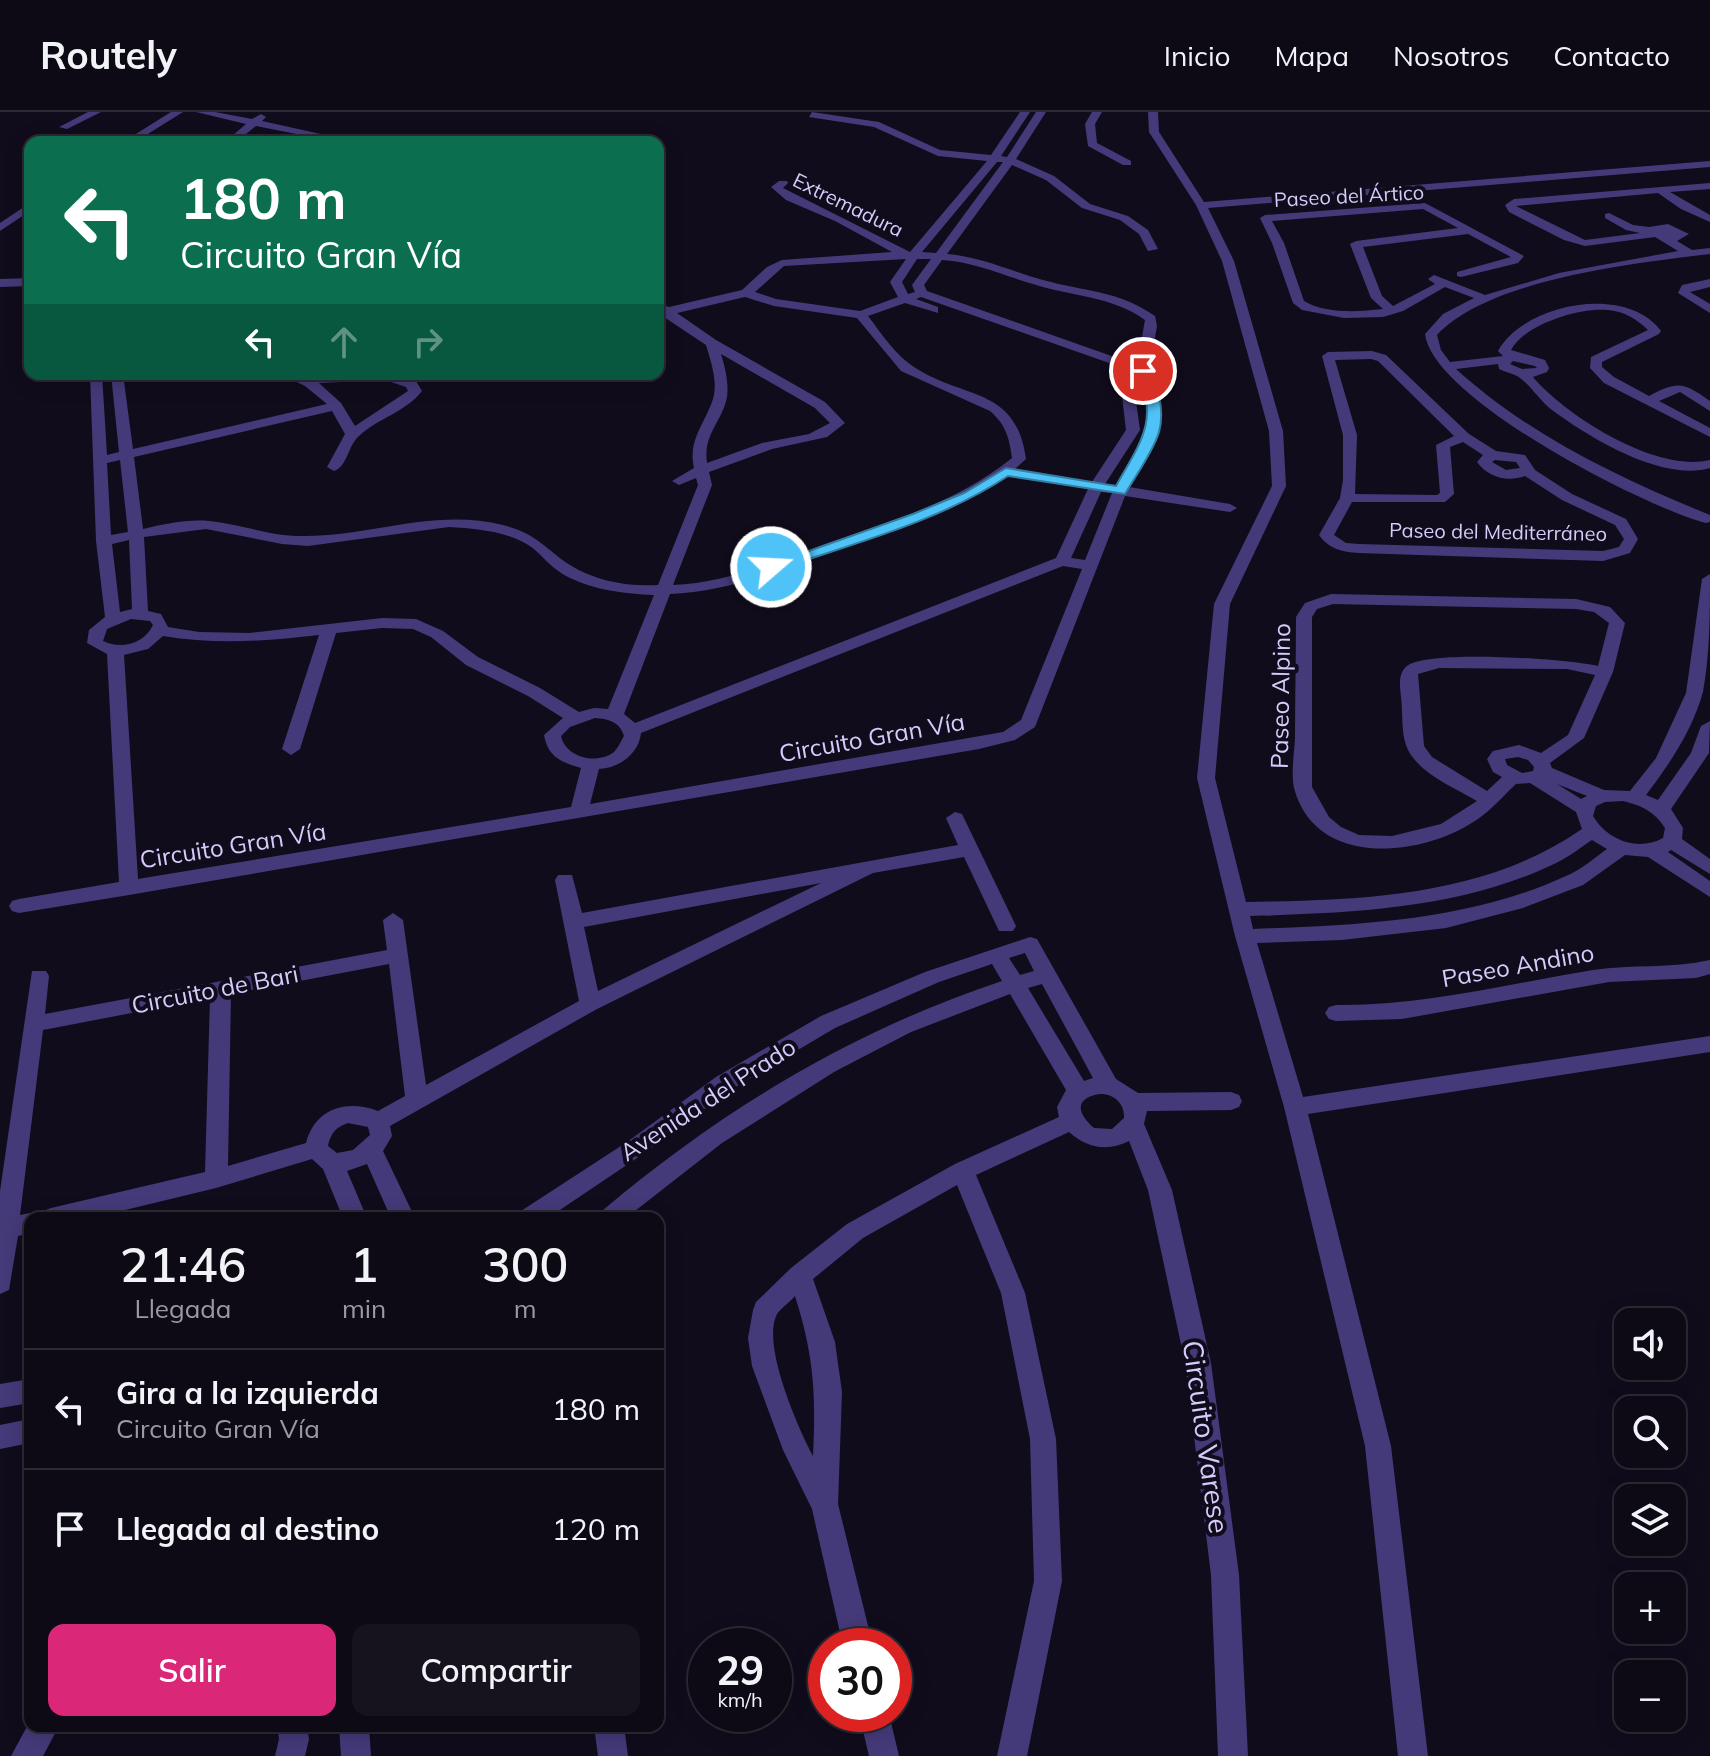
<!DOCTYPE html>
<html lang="es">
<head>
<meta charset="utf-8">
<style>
  body { margin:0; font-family:Mulish,sans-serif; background:#16121e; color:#f1f3f6; height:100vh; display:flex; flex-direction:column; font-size:30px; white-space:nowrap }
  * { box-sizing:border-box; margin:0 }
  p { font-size:26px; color:#9a9aa0 }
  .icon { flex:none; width:44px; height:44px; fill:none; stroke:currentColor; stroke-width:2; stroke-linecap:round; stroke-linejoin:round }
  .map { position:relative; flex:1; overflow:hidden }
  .details { position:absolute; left:24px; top:1100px; width:640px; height:520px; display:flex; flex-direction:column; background:#0d0915; border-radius:16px; box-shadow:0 4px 20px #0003,0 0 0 2px #2d2a34 }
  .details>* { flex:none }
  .guide { position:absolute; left:24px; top:24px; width:640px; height:244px; border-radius:16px; box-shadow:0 4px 20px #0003,0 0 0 2px #2d2a34; background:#0b6e4f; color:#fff; overflow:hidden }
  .controls { position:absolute; left:1614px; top:1196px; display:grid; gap:16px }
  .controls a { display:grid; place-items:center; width:72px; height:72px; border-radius:16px; background:#0d0915; box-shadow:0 4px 20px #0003,0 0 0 2px #2d2a34; font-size:40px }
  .speed { position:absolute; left:688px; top:1516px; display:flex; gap:16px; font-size:40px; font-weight:700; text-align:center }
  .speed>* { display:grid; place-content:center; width:104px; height:104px; border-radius:50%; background:#0d0915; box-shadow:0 4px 20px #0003,0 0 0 2px #2d2a34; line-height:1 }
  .speed small { font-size:20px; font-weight:400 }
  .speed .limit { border:12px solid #d22; background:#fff; color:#111 }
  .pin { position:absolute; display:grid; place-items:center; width:68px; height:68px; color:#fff; margin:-34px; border:4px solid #fff; border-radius:50%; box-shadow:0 2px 8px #0007 }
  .me { position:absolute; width:88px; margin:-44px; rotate:71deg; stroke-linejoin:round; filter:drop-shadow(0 0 6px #0008) }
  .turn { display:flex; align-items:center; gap:28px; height:168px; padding:0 24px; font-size:36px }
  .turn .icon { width:104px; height:104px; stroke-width:2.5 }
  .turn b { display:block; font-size:56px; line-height:68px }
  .lanes { display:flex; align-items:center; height:76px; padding:0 24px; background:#0003; justify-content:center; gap:40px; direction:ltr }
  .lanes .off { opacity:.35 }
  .eta { display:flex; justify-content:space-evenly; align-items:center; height:136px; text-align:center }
  .eta b { font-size:48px; font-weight:600; line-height:56px }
  .cta { display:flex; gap:16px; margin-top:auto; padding:16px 24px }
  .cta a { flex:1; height:92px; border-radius:16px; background:#db2777; color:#fff; font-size:32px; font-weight:600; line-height:92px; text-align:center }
  .cta a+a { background:#16121e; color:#f1f3f6 }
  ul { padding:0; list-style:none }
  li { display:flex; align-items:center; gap:24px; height:120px; padding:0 24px; border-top:2px solid #2d2a34 }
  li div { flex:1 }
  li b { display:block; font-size:30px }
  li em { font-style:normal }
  header { display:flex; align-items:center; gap:48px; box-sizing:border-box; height:112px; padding:0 40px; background:#0d0915; border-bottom:2px solid #2d2a34 }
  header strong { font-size:38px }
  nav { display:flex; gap:44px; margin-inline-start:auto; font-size:28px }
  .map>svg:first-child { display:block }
</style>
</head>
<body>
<header>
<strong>Routely</strong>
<nav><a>Inicio</a><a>Mapa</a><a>Nosotros</a><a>Contacto</a></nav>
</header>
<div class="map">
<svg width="1710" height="1644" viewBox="0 0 1710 1644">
  <rect width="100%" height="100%" fill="#110c1c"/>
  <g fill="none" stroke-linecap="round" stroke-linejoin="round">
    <g fill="#453a79" fill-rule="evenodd">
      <path d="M88,0h13l-34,17 -8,-2z"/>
      <path d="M171,0h12l-48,30h-12z"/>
      <path d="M196,0h19l37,7 9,-5 5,3 -4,4 95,21h-20l-81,-16 -20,16h-11l21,-18z"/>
      <path d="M812,0l67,10 61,28 51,5 29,-43h10l-29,44 6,1 29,-45h10l-30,47 38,17 36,28 38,12 20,14 10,19 -10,2 -9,-17 -19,-14 -38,-12 -36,-28 -34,-15 -65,89c35,3 63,17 96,26 43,12 74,10 112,36l2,10 -8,45 11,22v37l-31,57 101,17 7,4 -7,4 -105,-16 -90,231 -20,13 -36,9 -850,146 -110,18 -7,-2 -3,-5 3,-5 7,-2 100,-17 -12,-228 -20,-11 2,-13 16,-13 -9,-76 -6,-167h12l5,81 12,-3 -8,-78h12l10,75 194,-45 -22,-18 -24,-12 26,3 86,-3 23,7 6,10c-16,21 -44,27 -63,45 -11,9 -11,30 -25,35l-7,-4 18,-33 -13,-23 -198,46 9,72c21,-5 44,-10 66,-8 32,3 63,16 96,15 67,0 130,-28 198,-11 35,9 41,23 67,40 25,16 58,22 88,20l40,-100 -2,-7 -17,7 -7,-4 22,-13c-6,-27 9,-42 18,-66 7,-18 -1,-40 -6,-57l-45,-30 -3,-11 11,3 73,-17 25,-23 15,-7 110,-8 -57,-31 -49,-21 -15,-13 8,-6h8l1,2 -5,5 127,64 77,-91 -49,-5 -64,-29 -65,-10zM997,50h6l-67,91 -14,-1zM906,147l-16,23 8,15 -38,14 -84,-12 -21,-7 29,-26zM917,147h14l-19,26 3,7 -7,2 -6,-12zM942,148c33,2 60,15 91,24 39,13 77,11 112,36l-8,45 -210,-74 -3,-6zM745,185l29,9 83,12 44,53 89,40c16,14 19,26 22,47 -56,45 -123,64 -190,87 -47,17 -97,38 -149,40l39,-100 -3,-13 63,-23 55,-12 18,-14 -20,-21 -109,-62 -39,-27zM921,185l211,74 -12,8 6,51 -34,52 -77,-13 11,-10c-10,-73 -62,-59 -112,-92 -19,-12 -32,-33 -46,-51l37,-13 33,10v-6l-22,-8zM721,242l94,54 15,15 -21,11 -47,9 -55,20c-4,-30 15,-40 20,-66 2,-14 -2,-30 -6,-43zM1140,266c19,42 -4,71 -24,107l-11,-1 35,-54 -7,-50zM385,268l21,7 2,4 -53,35 -14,-23 -22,-20zM120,348l8,72 -17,3 -4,-72zM1007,364l81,13 -32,69 -421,165 -11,-9 46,-120c59,-2 117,-26 173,-46 56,-20 114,-37 164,-72zM1101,380l11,1 -27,67 -14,-2zM449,415c29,2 61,4 85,22 11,10 20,21 34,28 26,13 57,17 86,18l-46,114 -14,-1 -15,4 -39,-24 -62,-31 -35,-26 -27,-12 -34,-1 -133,15 -50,-1 -31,-5 -7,-13 -13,-3 -4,-74 62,-8 76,15 26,2zM129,428l3,69 -12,3 -8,-68zM1063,454l19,3 -61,151 -18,12 -413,72 9,-35c21,-1 40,-16 42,-36zM131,507l19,2 3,4c-9,19 -32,25 -50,16l4,-12zM382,516l31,1 18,8 35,28 62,31 35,22 -19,17c4,22 17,27 37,33l-10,39 -433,72 -14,-224 24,-6 15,-13c54,9 103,5 156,-1l-37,114 9,6 9,-6 36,-116zM595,606c14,1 25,4 29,18 -3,5 -6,12 -10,16 -17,13 -48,6 -53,-16l9,-9z"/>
      <path d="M1092,0h10l-7,12 2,19 34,18v4h-8l-35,-19 -3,-22z"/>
      <path d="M1148,0h10l1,20 45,70 506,-41v6l-502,41 26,53 49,170 3,55 -56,118 -15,174 31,124c116,-2 238,-5 336,-73l-6,-17 -46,-29 -14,1c-15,14 -28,30 -46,40 -54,33 -155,43 -176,-36 -3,-14 0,-34 1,-49 0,-40 1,-81 1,-122l9,-14 26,-9 245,5 34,8 15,16 -12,49 -29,66 -34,25 2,5 52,22 26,1 26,-33 30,-65 16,-114 8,-5c0,39 0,80 -7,118 -10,37 -34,73 -57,103l12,5 33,-47 10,-27 9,-5 -1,32 -38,56 12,19 -1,11 28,20v15l-39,-24 -3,2 42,29v16l-62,-40 -23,-2 -42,30 -60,23 -77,20 -104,12 -85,3 46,154 407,-61v16l-402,62 83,332 37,310h-30l-33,-310 -81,-339 -49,-171 -38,-158 17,-174 58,-118 -3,-55 -47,-170 -26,-56 -47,-73zM1333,492l243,5 18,3 15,11 -11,43c-32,-7 -160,-16 -188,-2 -13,7 -10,21 -9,33 2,15 0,34 5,48 9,27 49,43 71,56l-36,23 -49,12 -33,-1 -18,-8 -12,-10 -17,-30v-170l5,-8zM1439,556l128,1 28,6 -27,60 -27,18 -22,-8 -26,6 -6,8 6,13 9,5 -15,14 -55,-34 -8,-11 -6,-72zM1518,645l10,3 6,7 -1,4 -11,2 -15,-8 -2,-6zM1557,672l30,12 -6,3zM1623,689c18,4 32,11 42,27l-2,10c-25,14 -56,2 -70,-22l3,-10 9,-4zM1592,728l15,9c-13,9 -26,21 -41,27 -98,45 -207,49 -313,53l-3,-13c103,-3 212,-7 306,-53 13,-6 25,-16 36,-23z"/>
      <path d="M1710,71v6l-40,3 40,23v7l-29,-13 -23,-16 -142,13 69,34 55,-7 -14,-3 -21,-12v-4l4,-1 24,12 16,2 19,-3 21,10 -12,7 15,9 18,-2v6c-75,9 -221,25 -273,81l4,15 9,12 53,-6 -5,-5c25,-47 128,-68 163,-20l-2,3 -57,28v5l12,10 35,19c30,-16 35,-13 61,5v10l-30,-19 -21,9 51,27v9l-106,-54 -14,-15 1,-11 57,-27c-11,-11 -25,-19 -40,-20 -28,-3 -83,14 -97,40l34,10 4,8 -2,4 -14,5c34,40 124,96 177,83v8c-48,14 -120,-30 -158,-58 -12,-9 -23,-27 -35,-34 -6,-3 -12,-4 -18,-7l-1,-5 -42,5c74,67 163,109 254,146v7l-4,1c-62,-16 -273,-124 -281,-189l18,-20 31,-16 -29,-11 -42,24 -20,6 -39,1 -42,-8 -9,-7 -21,-60 -12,-25 5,-3 160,-12 99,53 -6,7 -57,14 -4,-1v-4l54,-15 -43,-23 -105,13 19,49 11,10 42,-22 -7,-5 6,-4 51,20 74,-22 119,-22 -23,-14 -70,9 -21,-6 -55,-28 -4,-7 9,-6zM1423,97l35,19 -102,13 -6,3 21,54 12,11c-25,3 -57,5 -79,-8l-20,-58 -12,-22zM1513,249l22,5 2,2 -15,1 -12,-5z"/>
      <path d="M30,91v8l-30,20v-8z"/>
      <path d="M30,166v8l-30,1v-8z"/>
      <path d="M1710,167v8l-20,5 20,12v9l-32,-20 4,-8z"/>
      <path d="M1372,239l14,4 83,79 27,17 29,4 10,15 37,24 54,25 12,20 -8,14 -27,8 -244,-8c-17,-1 -30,-4 -40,-18l21,-37 3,-18v-45l-21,-79 6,-4zM1371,247l7,2 76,75 -18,9 4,48 -3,2 -82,-1 2,-59 -22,-75zM1463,330l20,13 -6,7c12,16 30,20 48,14l37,24 53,25 9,14 -5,8 -16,4 -244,-7 -13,-1 -12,-8 18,-33h93l9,-8 -4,-47zM1495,348l21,2 4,6 -14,2 -14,-8z"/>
      <path d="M955,700l7,2 54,112 -3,5h-14l-35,-74 -91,16 -276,136 -207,117 2,10 -9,15 32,67h-24l-24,-54 -20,7 20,47h-24l-20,-49 -11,-10 -96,29 -124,30h-62v15l-12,3 -9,54 -9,4v-103l32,-220h14l3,5 -4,38 342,-64 -4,-30 10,-7 10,7 23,165 153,-84 -24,-121 3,-5h14l10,38 376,-68 -12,-27zM821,771l-223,108 -14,-64zM389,852l16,132 -27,15c-31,-12 -63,-3 -72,32l-78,23 3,-172zM210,886l-5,174 -154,36 -8,3 -4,7 -9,-5 -10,2 23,-185zM348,1011l20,4 2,8 -17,15 -16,3 -9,-7c2,-12 8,-19 20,-23z"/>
      <path d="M1030,825l7,2 79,140 22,14 93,-1 8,3 3,6 -3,6 -8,3 -84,1 -3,13 28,66 39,173 28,212 9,181h-30l-7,-181 -26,-212 -37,-173 -19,-49c-22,11 -42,7 -60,-9l-93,43 49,118 31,146 6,142 -35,175h-30l37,-175 -4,-142 -29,-146 -44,-108 -94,53 -50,41 22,63 7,50 -4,112 35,142h-30l-31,-137 -29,-59 -31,-84 -4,-28 5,-28 3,-8 35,-34 56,-44 108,-60 104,-47 -2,-10 9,-17 -56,-96 -99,38 -77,40 -112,71 -96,75h-28l4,-7c119,-101 252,-181 400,-230l-10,-17 -53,18 -104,46 -103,61 -89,65 -95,64h-31l4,-7 106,-69 89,-65 105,-61 104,-44zM1025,841l9,18 -14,4 -11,-17zM1042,872l51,94 -9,3 -56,-93zM1099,982c15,-1 26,10 25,24l-12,11 -18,-1c-16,-14 -21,-29 5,-34zM795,1184c19,60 21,98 18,160 -15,-28 -52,-112 -36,-142 4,-6 13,-12 18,-18z"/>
      <path d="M1710,848v14l-14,4 -87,4 -207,37 -66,2 -7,-2 -4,-6 4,-6 7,-2c88,1 171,-21 257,-35 39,-6 78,-1 117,-10z"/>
      <path d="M30,1267v24l-30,5v-24z"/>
      <path d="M30,1307v24l-30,6v-24z"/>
      <path d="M859,1602h30l10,42h-30z"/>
      <path d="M30,1609v5h29l-16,30h-32z"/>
      <path d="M277,1614h30l2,13 -4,17h-30l4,-17z"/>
      <path d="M339,1614h30l2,30h-30z"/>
      <path d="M594,1614h30l4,30h-30z"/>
    </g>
  </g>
  <path fill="#4fc3f7" stroke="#337fa1" stroke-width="2" d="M1143,255c17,9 21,47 16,65 -6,20 -23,43 -34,62l-117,-18c-70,46 -153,67 -232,94l-12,-3 149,-53 51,-21 42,-25 110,18c24,-43 44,-66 21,-115z"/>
  <g text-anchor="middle" stroke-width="8" stroke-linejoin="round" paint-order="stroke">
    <g font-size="20" fill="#d7cbfc" stroke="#110c1c">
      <text transform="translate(1349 84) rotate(-3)" y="7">Paseo del Ártico</text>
      <text transform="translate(848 93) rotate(26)" y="7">Extremadura</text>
      <text transform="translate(1498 420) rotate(1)" y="7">Paseo del Mediterráneo</text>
    </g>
    <g font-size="24" fill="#d7cbfc" stroke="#110c1c">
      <text transform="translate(1281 584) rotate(-89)" y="8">Paseo Alpino</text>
      <text transform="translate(872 626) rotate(-10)" y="8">Circuito Gran Vía</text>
      <text transform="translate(233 734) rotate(-9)" y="8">Circuito Gran Vía</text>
      <text transform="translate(1518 854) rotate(-10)" y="8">Paseo Andino</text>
      <text transform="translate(215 878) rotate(-11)" y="8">Circuito de Bari</text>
      <text transform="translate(708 988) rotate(-33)" y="8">Avenida del Prado</text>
    </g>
    <g font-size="28" fill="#d7cbfc" stroke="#110c1c">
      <text transform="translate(1206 1325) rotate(82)" y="10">Circuito Varese</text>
    </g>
  </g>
</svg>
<div class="controls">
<a><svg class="icon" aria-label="sound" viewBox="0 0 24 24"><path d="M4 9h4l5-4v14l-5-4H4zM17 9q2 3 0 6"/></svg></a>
<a><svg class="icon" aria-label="search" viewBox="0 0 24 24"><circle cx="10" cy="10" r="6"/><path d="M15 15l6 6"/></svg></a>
<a><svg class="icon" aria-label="layers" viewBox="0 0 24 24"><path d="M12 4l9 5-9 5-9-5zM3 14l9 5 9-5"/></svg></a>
<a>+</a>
<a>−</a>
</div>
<div class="speed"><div>29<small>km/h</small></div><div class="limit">30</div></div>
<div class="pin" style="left:1143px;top:259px;background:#d93025"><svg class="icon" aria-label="arrive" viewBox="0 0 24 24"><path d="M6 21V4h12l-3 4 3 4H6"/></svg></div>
<svg class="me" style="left:771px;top:455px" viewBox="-20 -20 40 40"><circle r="17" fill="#4fc3f7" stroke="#fff" stroke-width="3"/><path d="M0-11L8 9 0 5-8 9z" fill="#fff"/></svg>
<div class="guide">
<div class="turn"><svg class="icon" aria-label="left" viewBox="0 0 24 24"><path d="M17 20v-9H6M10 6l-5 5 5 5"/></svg><div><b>180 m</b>Circuito Gran Vía</div></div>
<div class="lanes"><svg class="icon" aria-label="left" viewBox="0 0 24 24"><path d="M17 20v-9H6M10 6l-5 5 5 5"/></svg><svg class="icon off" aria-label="ahead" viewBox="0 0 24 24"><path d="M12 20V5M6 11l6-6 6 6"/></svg><svg class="icon off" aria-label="right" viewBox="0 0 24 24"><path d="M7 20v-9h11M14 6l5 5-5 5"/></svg></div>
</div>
<section class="details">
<div class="eta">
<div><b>21:46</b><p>Llegada</p></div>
<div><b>1</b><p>min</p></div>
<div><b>300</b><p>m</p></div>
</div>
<ul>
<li><svg class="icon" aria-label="left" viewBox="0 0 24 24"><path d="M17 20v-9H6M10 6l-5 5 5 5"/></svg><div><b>Gira a la izquierda</b><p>Circuito Gran Vía</p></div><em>180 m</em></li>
<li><svg class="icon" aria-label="arrive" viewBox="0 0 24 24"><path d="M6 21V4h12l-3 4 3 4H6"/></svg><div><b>Llegada al destino</b></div><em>120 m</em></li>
</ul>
<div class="cta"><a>Salir</a><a>Compartir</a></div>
</section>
</div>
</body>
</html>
